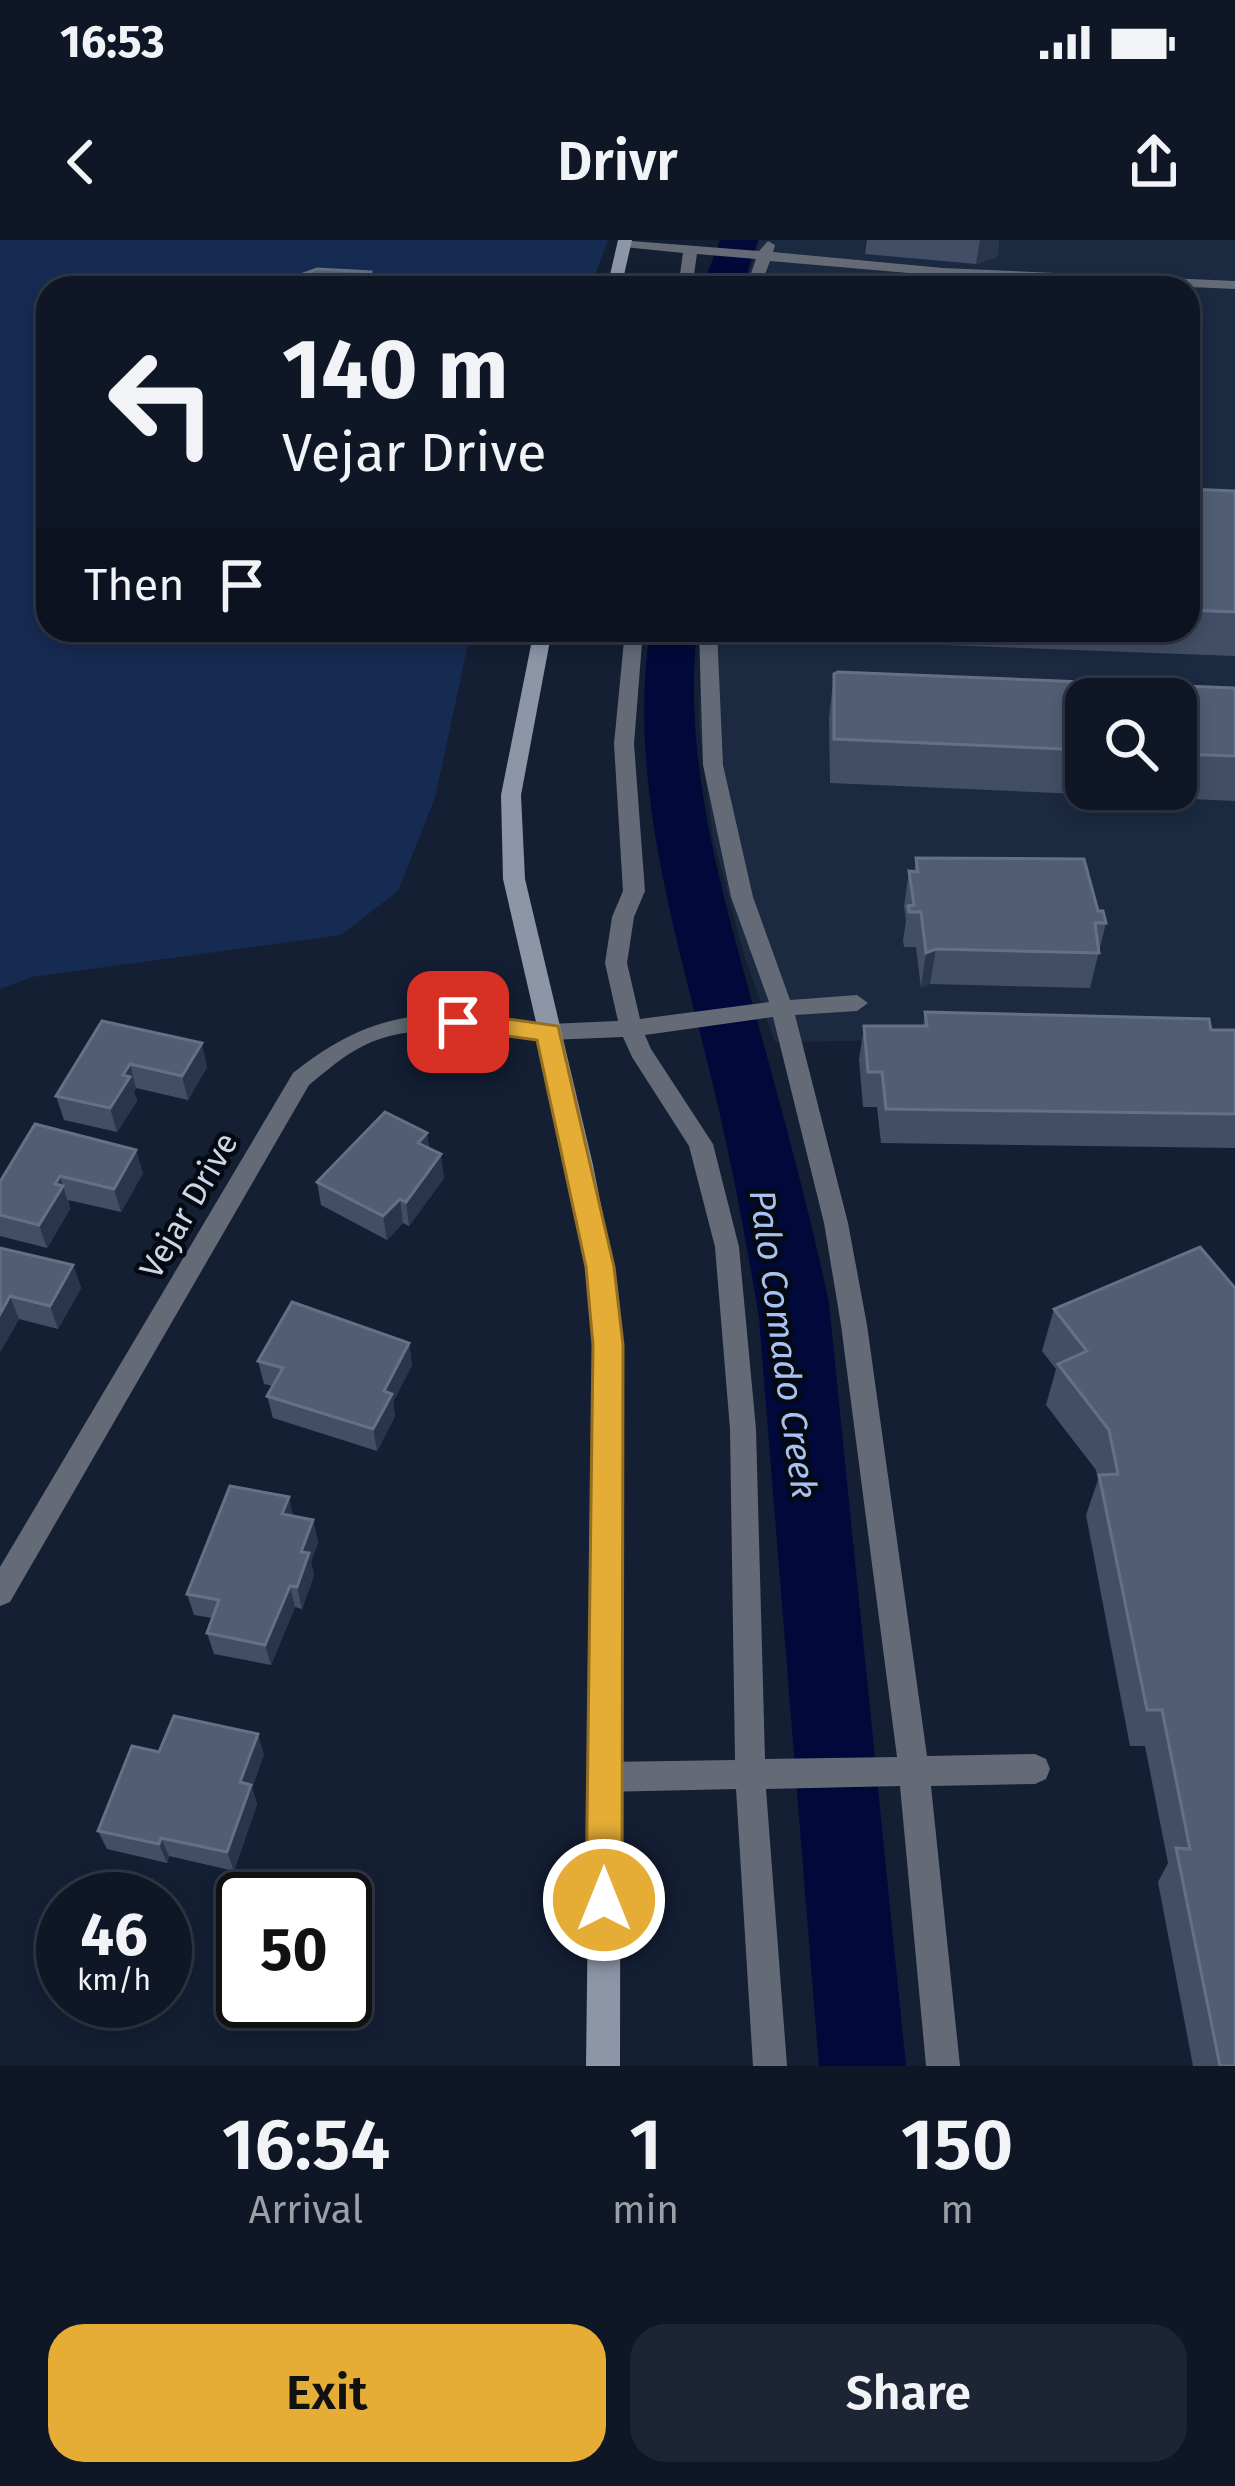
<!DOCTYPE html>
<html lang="en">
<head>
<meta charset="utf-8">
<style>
  body { margin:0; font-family:"Fira Sans",sans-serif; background:#1d2433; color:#f1f3f6; height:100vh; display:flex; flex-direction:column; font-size:45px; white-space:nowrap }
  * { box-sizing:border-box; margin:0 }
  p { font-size:39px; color:#9b9fa7 }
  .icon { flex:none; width:66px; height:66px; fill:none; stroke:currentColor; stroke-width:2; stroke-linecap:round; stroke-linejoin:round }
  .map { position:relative; height:1826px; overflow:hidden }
  .drawer { display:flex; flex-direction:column; background:#0f1727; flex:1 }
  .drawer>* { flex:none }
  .hud { position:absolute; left:36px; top:36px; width:1164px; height:366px; border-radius:36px; box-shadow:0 6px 18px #0003,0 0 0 3px #2f3644; background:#0f1727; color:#f1f3f6; overflow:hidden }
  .fabs { position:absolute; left:1065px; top:438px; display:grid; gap:24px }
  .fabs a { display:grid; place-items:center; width:132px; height:132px; border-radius:24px; background:#0f1727; box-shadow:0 6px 18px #0003,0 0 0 3px #2f3644; font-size:60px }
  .speed { position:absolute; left:36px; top:1632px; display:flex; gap:24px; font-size:60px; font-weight:700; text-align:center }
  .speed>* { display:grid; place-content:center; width:156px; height:156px; border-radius:50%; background:#0f1727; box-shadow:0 6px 18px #0003,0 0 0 3px #2f3644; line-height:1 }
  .speed small { font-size:30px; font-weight:400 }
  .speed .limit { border:6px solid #111; border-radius:18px; background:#fff; color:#111 }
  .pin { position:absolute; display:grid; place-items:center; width:102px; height:102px; color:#fff; margin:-51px; border-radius:24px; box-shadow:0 6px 18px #0006 }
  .me { position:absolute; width:132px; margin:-66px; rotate:0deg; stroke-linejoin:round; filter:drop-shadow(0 0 9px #0008) }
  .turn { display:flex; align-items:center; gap:42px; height:252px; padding:0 48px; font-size:54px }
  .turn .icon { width:156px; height:156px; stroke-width:2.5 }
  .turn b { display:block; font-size:84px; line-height:102px }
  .then { display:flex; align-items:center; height:114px; padding:0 48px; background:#0003; gap:24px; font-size:45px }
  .eta { display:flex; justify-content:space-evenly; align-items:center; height:204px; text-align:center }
  .eta b { font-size:72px; font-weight:600; line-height:84px }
  .primary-button { display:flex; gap:24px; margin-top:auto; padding:24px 48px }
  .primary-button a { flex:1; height:138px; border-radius:36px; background:#e5ad36; color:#111; font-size:48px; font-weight:600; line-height:138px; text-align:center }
  .primary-button a+a { background:#1d2433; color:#f1f3f6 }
  .status { display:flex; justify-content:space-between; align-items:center; height:84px; padding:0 60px; background:#0f1727; direction:ltr }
  .status svg { height:33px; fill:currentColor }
  header { display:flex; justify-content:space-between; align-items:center; height:156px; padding:0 48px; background:#0f1727; font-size:54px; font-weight:600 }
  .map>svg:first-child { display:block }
</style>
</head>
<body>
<div class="status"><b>16:53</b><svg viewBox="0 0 49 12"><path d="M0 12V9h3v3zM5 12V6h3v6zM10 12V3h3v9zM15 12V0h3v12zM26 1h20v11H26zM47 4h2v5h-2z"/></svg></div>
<header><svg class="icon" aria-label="back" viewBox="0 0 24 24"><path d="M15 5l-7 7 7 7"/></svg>Drivr<svg class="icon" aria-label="share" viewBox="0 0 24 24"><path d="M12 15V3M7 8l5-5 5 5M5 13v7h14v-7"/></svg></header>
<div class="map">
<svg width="1235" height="1826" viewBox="0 0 1235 1826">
  <rect width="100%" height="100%" fill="#141f34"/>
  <path fill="#1b2941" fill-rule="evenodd" d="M760,0h475v796l-460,6 -31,-87 -31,-117 -14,-111 2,-97h487v-342h-444zM1086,459h90v90h-90z"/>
  <path fill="#162b51" d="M0,0h608l-18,48h-542v342h423l-36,168 -37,93 -57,44 -309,42 -32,12z"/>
  <g fill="#000939">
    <path d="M720,0h38l-16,48h-40z"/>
    <path d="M650,390h47c-14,131 23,254 57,379 27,98 54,195 75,294l77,763h-87l-60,-748c-14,-85 -30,-170 -51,-253 -35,-141 -80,-289 -58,-435z"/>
  </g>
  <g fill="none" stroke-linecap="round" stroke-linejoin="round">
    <g fill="#646b76" fill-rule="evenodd">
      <path d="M619,0l140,11 9,-10 7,4 -2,7 170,16 292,13v8l-292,-13 -173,-15 -10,27h-14l10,-29 -59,-5 -5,34h-14l5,-35 -59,-6 -5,-1z"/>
      <path d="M625,390h18l-9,114 11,147 -11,26 -7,46 13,56 129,-17 -38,-105 -28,-132 -4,-135h18l6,135 30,132 37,103 67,-5 11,8 -11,8 -62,4 53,208 19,102 60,431 108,-2 11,5 4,10 -4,10 -11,5 -104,2 29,280h-34l-26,-280 -134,3 21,277h-34l-17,-277 -132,3 -11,-5 -4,-10 4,-10 11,-5 131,-2 -5,-331 -15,-182 -26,-101 -57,-89 -9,-20 -74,3 -11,-8 11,-8 69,-3 -13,-58 7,-46 11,-26 -9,-147zM773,777l51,206 17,102 56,432 -132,2 -9,-330 -17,-182 -26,-103 -62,-95 -6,-14z"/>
    </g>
    <path fill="#646b76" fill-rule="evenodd" d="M426,775l123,9 11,8 -11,8c-61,-4 -129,-22 -186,6 -20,10 -37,25 -54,39l-299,517 -10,4v-39l293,-494c42,-33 79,-53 133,-58z"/>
    <g fill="#8c96a7" fill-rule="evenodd">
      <path d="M618,0h14l-11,48h-14z"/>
      <path d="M534,390h18l-31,165 4,84 68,286 20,102 8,78 -1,721h-34l9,-721 -8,-78 -18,-102 -66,-286 -2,-84z"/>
    </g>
  </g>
  <g fill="#424e65" fill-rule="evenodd">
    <path d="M867,0h132l-2,17 -21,7 -111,-10z"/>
    <path d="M1188,249l47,2v165l-290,-11 -1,-15h244z"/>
    <path d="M834,434l401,14v113l-405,-18 -1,-65zM1086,459h90v90h-90z"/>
    <path d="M916,618l182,53 8,12 -16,65 -160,-4 -9,4 -5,-41h-12l-1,-6 3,-20 -2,-15 5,-35 5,1z"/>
    <path d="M925,772l310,18v118l-354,-5 -4,-36h-14l-4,-47 5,-34h59z"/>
    <path d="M102,781l105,46 -19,33 -52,-12 -2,4 3,9 -20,31 -53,-12 -8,-24z"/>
    <path d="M35,884l108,49 -22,39 -53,-12 2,9 -23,39 -47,-12v-54z"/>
    <path d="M427,893l2,15 15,30 -35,48 -6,-3 -16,17 -66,-35 -4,-23z"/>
    <path d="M1200,1007l35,819h-42l-35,-184 10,-19 -23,-117h-15l-44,-231 12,-35 -2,-10 -50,-65 10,-36 -14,-18 12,-42z"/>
    <path d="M0,1008l73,17 8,23 -23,41 -39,-10 -19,33z"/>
    <path d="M409,1103l3,22 -19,37 2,14 -18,35 -104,-33 -6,-22 6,-10 -9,-2 -6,-23z"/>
    <path d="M293,1276l20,4 5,22 -7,20 3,13 -12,34 -7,-2 -24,58 -57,-11 -7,-21 5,-15 -18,-3 -7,-21z"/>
    <path d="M159,1512l105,2 -12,34 5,16 -23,67 -65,-15 -2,7 -60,-14 -9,-18z"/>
  </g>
  <g fill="#29354b">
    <path d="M980,0h19l-2,17 -21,7z"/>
    <path d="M936,709l-6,35 -9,4 5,-35z"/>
    <path d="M202,803l5,24 -19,33 -6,-24z"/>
    <path d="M130,824l6,24 -2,4 3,9 -20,31 -7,-24 13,-33z"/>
    <path d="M427,893l3,24 -12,-14z"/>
    <path d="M136,910l7,23 -22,39 -7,-23z"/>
    <path d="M441,914l3,24 -35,48 -3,-24z"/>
    <path d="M60,936l10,33 -23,39 -8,-23 16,-41z"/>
    <path d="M400,959l3,24 -16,17 -4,-24z"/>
    <path d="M73,1025l8,23 -23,41 -8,-23z"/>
    <path d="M10,1056l9,23 -19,33v-38z"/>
    <path d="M409,1103l3,22 -19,37 2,14 -18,35 -4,-22 11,-38z"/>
    <path d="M289,1257l5,22 -12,-5z"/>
    <path d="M313,1280l5,22 -7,20 3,13 -12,34 -5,-22 4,-35z"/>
    <path d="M290,1346l5,21 -24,58 -6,-20z"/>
    <path d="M258,1494l6,20 -12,34 5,16 -23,67 -7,-19 13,-70z"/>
    <path d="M161,1598l8,18 -2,7 -8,-19z"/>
  </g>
  <g fill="#515d72" stroke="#647084" stroke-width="3">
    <path d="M317,29l54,3 -2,16h-79l5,-11z"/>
    <path d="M1188,249l47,2v121l-47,-2z"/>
    <path d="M838,432l397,16v68l-59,-2v-55h-90v51l-252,-11v-65z"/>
    <path d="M916,618l168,1 14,52h5l3,12h-11l4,30 -163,-4 -10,4 -5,-41h-12l-1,-6 6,-1 -5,-34 9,1z"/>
    <path d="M925,772l284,7 2,11h24v84l-349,-5 -4,-37h-14l-4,-46h63z"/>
    <path d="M102,781l100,22 -20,33 -52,-12 -7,11 7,2 -20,31 -54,-12z"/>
    <path d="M385,872l42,21 -9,10 23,11 -35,48 -6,-3 -17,17 -66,-34z"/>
    <path d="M35,884l101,26 -22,39 -54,-13 -5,8 8,2 -24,39 -39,-10v-33z"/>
    <path d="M1200,1007l35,41v778h-15l-44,-218 14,1 -28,-139h-15l-48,-235 19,-1 -9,-44 -51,-66 29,-13 -33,-42z"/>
    <path d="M0,1008l73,17 -23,41 -40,-10 -10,18z"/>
    <path d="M292,1062l117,41 -25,48 8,3 -19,35 -106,-33 16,-28 -25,-7z"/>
    <path d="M230,1246l59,11 -7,17 31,6 -12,32 8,1 -12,34 -7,-1 -25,59 -58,-12 12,-33 -32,-6z"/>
    <path d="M174,1476l84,18 -18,48 11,3 -24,67 -66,-14 -2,6 -61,-13 34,-85 27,6z"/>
  </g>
  <path fill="#e5ad36" stroke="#957023" stroke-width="3" d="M458,772l100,14 56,241 9,78 -1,555 -5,13 -13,6 -13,-6 -5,-13 7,-555 -7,-78 -49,-227 -88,-12 -4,-6z"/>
  <g text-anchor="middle" stroke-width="9" stroke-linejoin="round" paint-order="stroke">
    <g font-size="33" fill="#ced6e3" stroke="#050912">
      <text transform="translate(188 965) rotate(-60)" y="12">Vejar Drive</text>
    </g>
    <g font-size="36" font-style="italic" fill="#a7c2f2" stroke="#050912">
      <text transform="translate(784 1104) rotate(82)" y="13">Palo Comado Creek</text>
    </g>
  </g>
</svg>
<div class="fabs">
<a><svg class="icon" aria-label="search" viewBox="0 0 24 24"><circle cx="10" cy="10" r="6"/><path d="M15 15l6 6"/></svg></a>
</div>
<div class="speed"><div>46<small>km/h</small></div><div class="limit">50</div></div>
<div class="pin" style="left:458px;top:782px;background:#d93025"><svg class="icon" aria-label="arrive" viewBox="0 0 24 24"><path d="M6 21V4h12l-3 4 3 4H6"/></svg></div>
<svg class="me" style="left:604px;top:1660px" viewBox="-20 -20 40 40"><circle r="17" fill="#e5ad36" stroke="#fff" stroke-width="3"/><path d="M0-11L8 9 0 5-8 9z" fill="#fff"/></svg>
<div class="hud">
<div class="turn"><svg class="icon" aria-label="left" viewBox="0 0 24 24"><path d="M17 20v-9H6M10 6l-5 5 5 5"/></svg><div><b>140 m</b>Vejar Drive</div></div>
<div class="then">Then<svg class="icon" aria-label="arrive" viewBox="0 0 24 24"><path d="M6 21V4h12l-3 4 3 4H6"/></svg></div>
</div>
</div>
<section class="drawer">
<div class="eta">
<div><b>16:54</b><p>Arrival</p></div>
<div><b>1</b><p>min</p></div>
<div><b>150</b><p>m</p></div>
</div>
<div class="primary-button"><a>Exit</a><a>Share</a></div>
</section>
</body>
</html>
